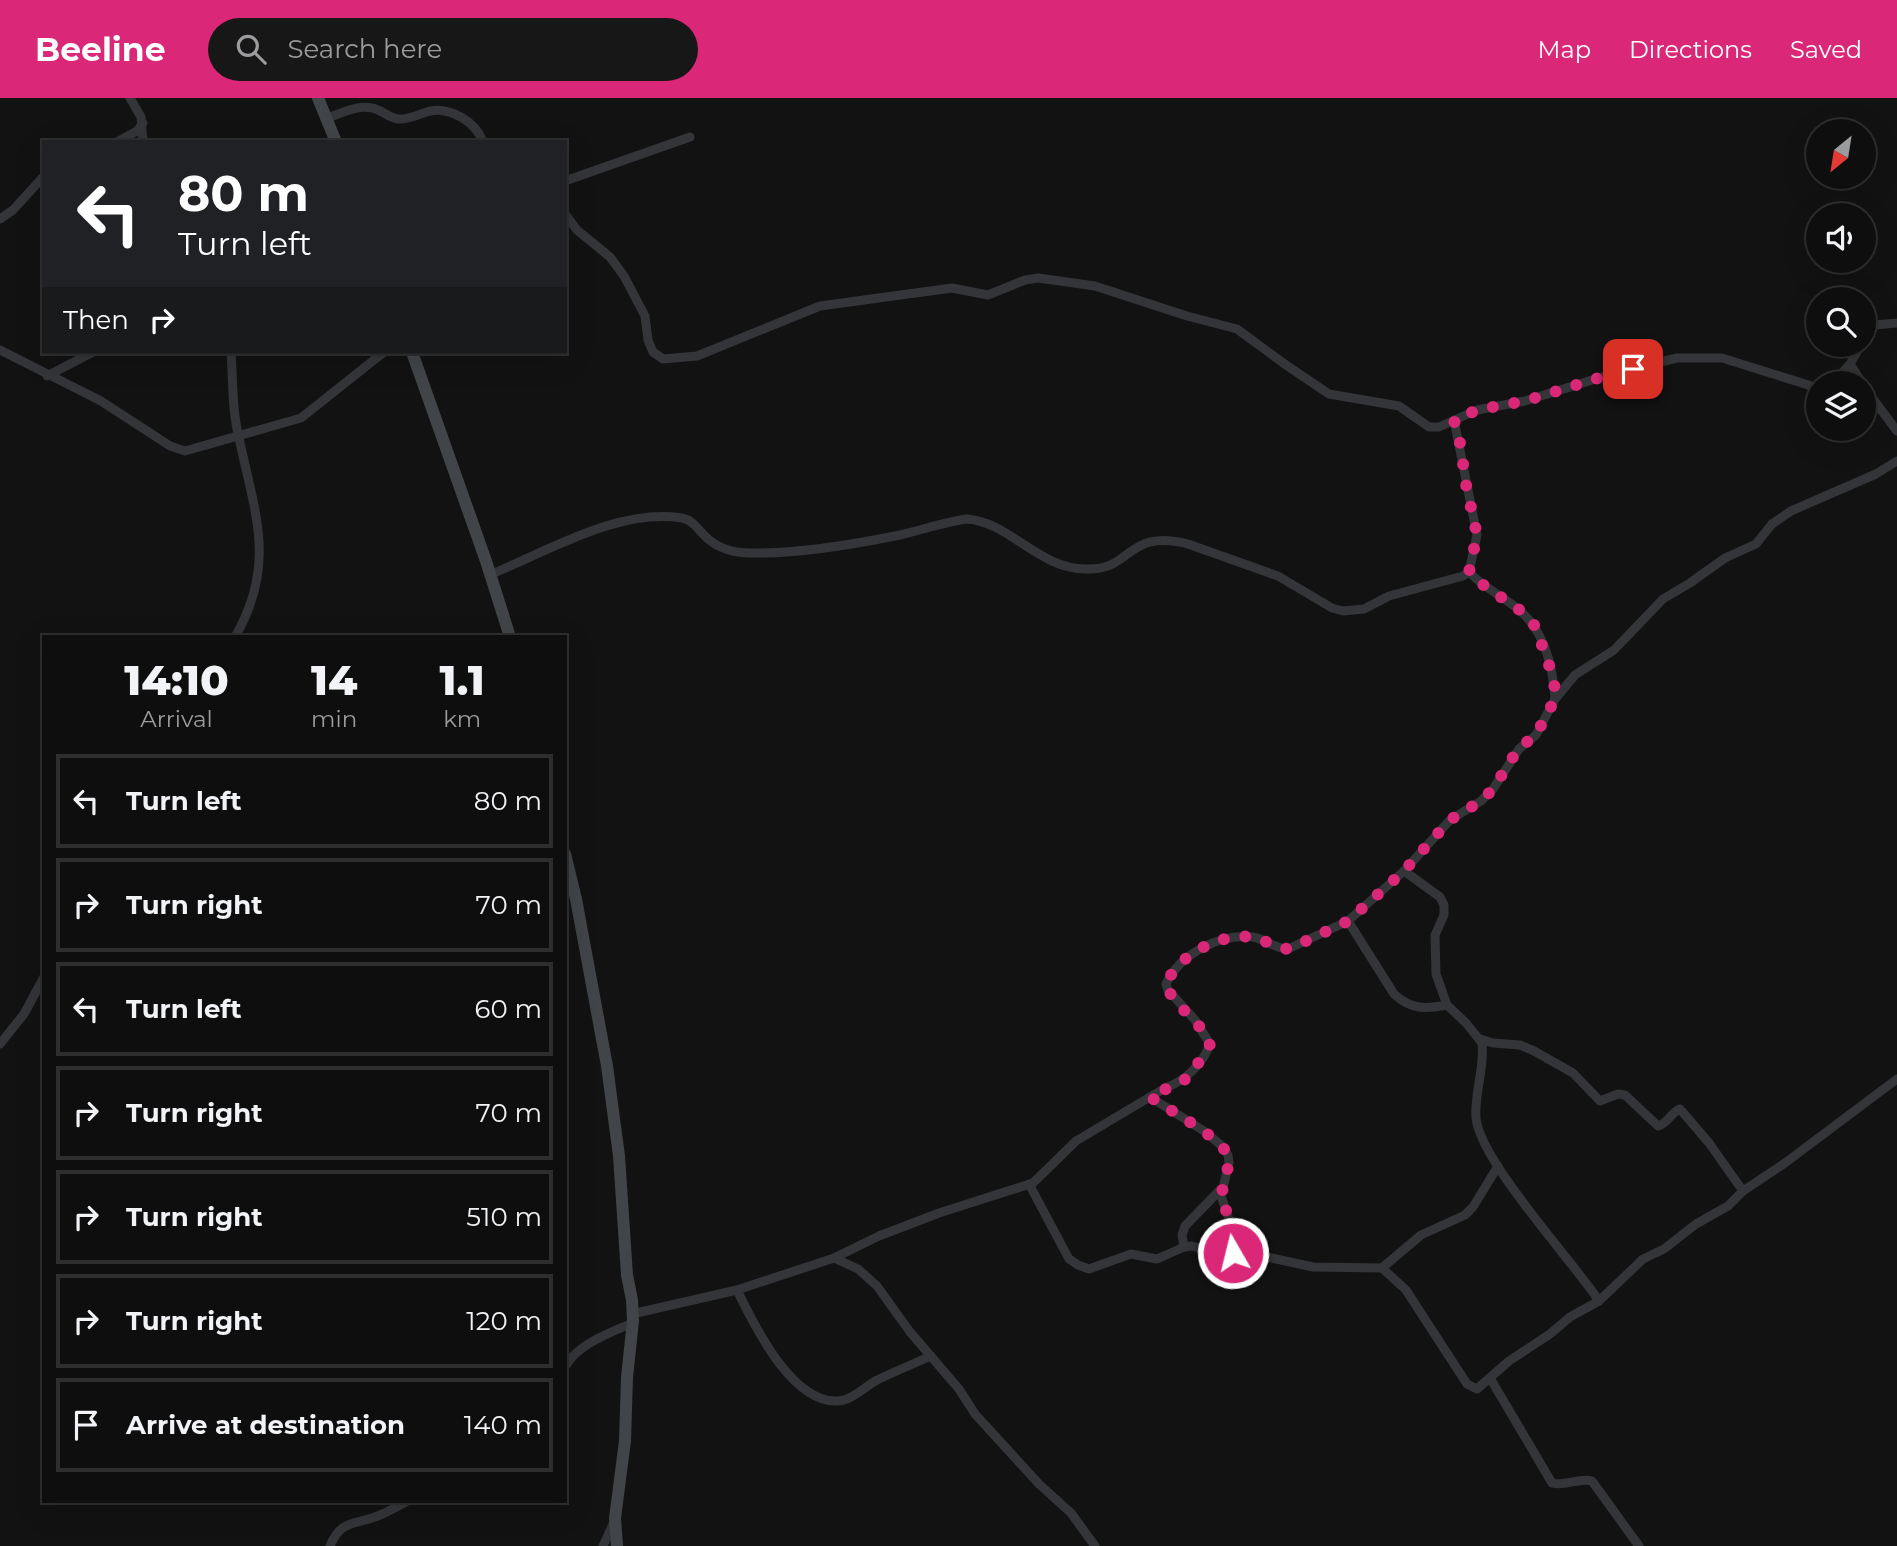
<!DOCTYPE html>
<html lang="en">
<head>
<meta charset="utf-8">
<style>
  body { margin:0; font-family:Montserrat,sans-serif; background:#171717; color:#f1f3f6; height:100vh; display:flex; flex-direction:column; font-size:26px; white-space:nowrap }
  * { box-sizing:border-box; margin:0 }
  p { font-size:23px; color:#9b9c9e }
  .icon { flex:none; width:38px; height:38px; fill:none; stroke:currentColor; stroke-width:2; stroke-linecap:round; stroke-linejoin:round }
  .map { position:relative; flex:1; overflow:hidden }
  .side { position:absolute; left:42px; top:537px; width:525px; height:868px; display:flex; flex-direction:column; background:#0e0e0e; border-radius:0px; box-shadow:0 7px 28px #0002,0 0 0 2px #2e2e2e }
  .side>* { flex:none }
  .hud { position:absolute; left:42px; top:42px; width:525px; height:214px; border-radius:0px; box-shadow:0 7px 28px #0002,0 0 0 2px #2e2e2e; background:#202124; color:#fff; overflow:hidden }
  .needle { width:46px; rotate:210deg }
  .buttons { position:absolute; left:1806px; top:21px; display:grid; gap:14px }
  .buttons a { display:grid; place-items:center; width:70px; height:70px; border-radius:50%; background:#0e0e0e; box-shadow:0 7px 28px #0002,0 0 0 2px #2e2e2e; font-size:35px }
  .pin { position:absolute; display:grid; place-items:center; width:60px; height:60px; color:#fff; margin:-30px; border-radius:14px; box-shadow:0 4px 10px #0006 }
  .me { position:absolute; width:77px; margin:-38px; rotate:352deg; stroke-linejoin:round; filter:drop-shadow(0 0 5px #0008) }
  .turn { display:flex; align-items:center; gap:24px; height:147px; padding:0 21px; font-size:32px }
  .turn .icon { width:91px; height:91px; stroke-width:2.5 }
  .turn b { display:block; font-size:49px; line-height:60px }
  .then { display:flex; align-items:center; height:66px; padding:0 21px; background:#0003; gap:14px; font-size:26px }
  .eta { display:flex; justify-content:space-evenly; align-items:center; height:119px; text-align:center }
  .eta b { font-size:42px; font-weight:800; line-height:49px }
  ul { padding:0; list-style:none }
  li { display:flex; align-items:center; gap:21px; height:94px; margin:0 14px 10px; padding:0 7px; border:4px solid #2e2e2e; border-radius:0px }
  li div { flex:1 }
  li b { display:block; font-size:26px }
  li em { font-style:normal }
  header { display:flex; align-items:center; gap:42px; box-sizing:border-box; height:98px; padding:0 35px; background:#db2777; color:#fff }
  header strong { font-size:33px }
  nav { display:flex; gap:38px; margin-inline-start:auto; font-size:24px }
  .search { width:490px; height:63px; background:#171717; display:flex; align-items:center; gap:18px; box-sizing:border-box; padding:0 24px; border-radius:38px; color:#9b9c9e; font-size:26px }
  .map>svg:first-child { display:block }
</style>
</head>
<body>
<header>
<strong>Beeline</strong>
<div class="search"><svg class="icon" aria-label="search" viewBox="0 0 24 24"><circle cx="10" cy="10" r="6"/><path d="M15 15l6 6"/></svg>Search here</div>
<nav><a>Map</a><a>Directions</a><a>Saved</a></nav>
</header>
<div class="map">
<svg width="1897" height="1448" viewBox="0 0 1897 1448">
  <rect width="100%" height="100%" fill="#121213"/>
  <g fill="none" stroke-linecap="round" stroke-linejoin="round">
    <g stroke="#333538" stroke-width="9">
      <path d="M130,0l11,19 2,25"/>
      <path d="M325,21c17,-6 36,-17 53,-9 7,3 12,8 20,9 11,1 21,-5 32,-8 21,-4 46,11 53,31"/>
      <path d="M117,44l20,-11 6,-8"/>
      <path d="M565,83l125,-44"/>
      <path d="M565,116l12,16 33,27 14,19 21,40 3,24 5,12 10,7 34,-3 123,-50 132,-18 36,7 37,-15 13,-2 57,8 92,30 50,13 49,36 43,29 70,12 30,21h10l38,-17 48,-9 93,-29 59,-14h45l96,30"/>
      <path d="M0,121l13,-9 31,-34"/>
      <path d="M1864,242l11,-15 22,-2"/>
      <path d="M0,252l101,51 69,45 15,5 116,-33 83,-66"/>
      <path d="M231,254c2,28 1,59 8,86 16,76 38,126 -4,199"/>
      <path d="M1850,266l12,19"/>
      <path d="M47,278l46,-24"/>
      <path d="M1833,285l17,-19 11,-19"/>
      <path d="M1864,289l33,44"/>
      <path d="M1469,474c14,15 33,24 49,37 26,21 35,58 37,90"/>
      <path d="M489,477c58,-23 128,-67 193,-57 11,2 17,13 25,20 12,11 28,15 44,15 44,1 105,-9 149,-18 22,-5 44,-13 67,-16 43,3 71,50 119,50 29,1 33,-12 54,-23 14,-8 32,-6 48,-2l90,32 54,32 11,3 21,-2 25,-13 74,-20 6,-4 8,-37 -23,-115"/>
      <path d="M1404,773l36,26 4,8v10l-9,20 1,39 11,31 19,18 16,20c3,25 -8,50 -6,75 4,43 96,142 123,183"/>
      <path d="M1348,823l46,73c17,16 32,15 53,11"/>
      <path d="M1480,941l13,4 27,2 14,6 39,22 27,28 18,-7 7,1 33,31c10,-2 13,-14 22,-17l29,34 34,48"/>
      <path d="M0,946l24,-30 20,-37"/>
      <path d="M1150,999l54,34 18,15 6,9 1,8 -8,33 9,26 3,31"/>
      <path d="M1029,1086l40,75 9,6 11,4 42,-15 26,5 27,-12 8,-1 23,6 43,3 55,12 69,1 24,22 61,94 10,5 32,-28 41,-27 20,-17 29,-16 44,-42 21,-10 32,-25 32,-18 15,-15 42,-28 112,-84"/>
      <path d="M1184,1149l-2,-12 3,-9 36,-37"/>
      <path d="M834,1160l24,11 19,17 33,46 49,57 16,25 64,70 32,29 24,33"/>
      <path d="M1382,1170l39,-33 44,-20 8,-8 25,-41"/>
      <path d="M737,1192c17,35 58,121 107,110 12,-3 22,-14 33,-20 17,-8 36,-16 54,-24"/>
      <path d="M632,1216l105,-24 97,-32 45,-22 60,-23 94,-30 43,-42 89,-53c20,-7 38,-24 45,-44l-15,-24 -27,-30 -2,-6c14,-30 54,-51 87,-47 12,2 22,12 35,12l60,-28 56,-50 46,-51 31,-19 12,-12 26,-40 17,-14 19,-36 20,-24 39,-25 49,-51 27,-16 35,-25 31,-14 16,-20 19,-13 85,-37 21,-13"/>
      <path d="M565,1269c12,-23 45,-34 67,-44"/>
      <path d="M1490,1280l62,105c14,4 27,-6 40,-2l47,65"/>
      <path d="M330,1448c11,-26 23,-21 45,-29 11,-4 21,-10 31,-15"/>
      <path d="M603,1448l11,-24"/>
    </g>
    <g stroke="#414448" stroke-width="12">
      <path d="M318,0l18,44"/>
      <path d="M412,254l74,209 24,76"/>
      <path d="M565,756l11,45 31,167 12,90 8,119 5,25 1,21 -6,56 -2,64 -10,77 2,28"/>
    </g>
  </g>
  <g fill="none" stroke-linecap="round" stroke-linejoin="round">
    <path stroke="#db2777" stroke-width="12" stroke-dasharray="0 21.6" d="M1233,1155l-3,-31 -9,-26 8,-33 -1,-8 -6,-9 -18,-15 -54,-34 36,-18 19,-25 5,-10c-9,-24 -37,-37 -44,-60 13,-30 54,-51 87,-47 12,2 22,12 36,12l59,-28 56,-50 46,-51 31,-19 12,-12 25,-40 18,-14 19,-36 -1,-20 -19,-53 -14,-15 -42,-29 -10,-10 8,-37 -12,-55 -4,-33 -7,-27 23,-10 48,-9 93,-29 15,-3"/>
  </g>
</svg>
<div class="buttons">
<a><svg class="needle" viewBox="-14 -14 28 28"><path d="M0-13l5 13h-10z" fill="#e53935"/><path d="M0 13l5-13h-10z" fill="#9b9c9e"/></svg></a>
<a><svg class="icon" aria-label="sound" viewBox="0 0 24 24"><path d="M4 9h4l5-4v14l-5-4H4zM17 9q2 3 0 6"/></svg></a>
<a><svg class="icon" aria-label="search" viewBox="0 0 24 24"><circle cx="10" cy="10" r="6"/><path d="M15 15l6 6"/></svg></a>
<a><svg class="icon" aria-label="layers" viewBox="0 0 24 24"><path d="M12 4l9 5-9 5-9-5zM3 14l9 5 9-5"/></svg></a>
</div>
<div class="pin" style="left:1633px;top:271px;background:#d93025"><svg class="icon" aria-label="arrive" viewBox="0 0 24 24"><path d="M6 21V4h12l-3 4 3 4H6"/></svg></div>
<svg class="me" style="left:1233px;top:1155px" viewBox="-20 -20 40 40"><circle r="17" fill="#db2777" stroke="#fff" stroke-width="3"/><path d="M0-11L8 9 0 5-8 9z" fill="#fff"/></svg>
<div class="hud">
<div class="turn"><svg class="icon" aria-label="left" viewBox="0 0 24 24"><path d="M17 20v-9H6M10 6l-5 5 5 5"/></svg><div><b>80 m</b>Turn left</div></div>
<div class="then">Then<svg class="icon" aria-label="right" viewBox="0 0 24 24"><path d="M7 20v-9h11M14 6l5 5-5 5"/></svg></div>
</div>
<section class="side">
<div class="eta">
<div><b>14:10</b><p>Arrival</p></div>
<div><b>14</b><p>min</p></div>
<div><b>1.1</b><p>km</p></div>
</div>
<ul>
<li><svg class="icon" aria-label="left" viewBox="0 0 24 24"><path d="M17 20v-9H6M10 6l-5 5 5 5"/></svg><div><b>Turn left</b></div><em>80 m</em></li>
<li><svg class="icon" aria-label="right" viewBox="0 0 24 24"><path d="M7 20v-9h11M14 6l5 5-5 5"/></svg><div><b>Turn right</b></div><em>70 m</em></li>
<li><svg class="icon" aria-label="left" viewBox="0 0 24 24"><path d="M17 20v-9H6M10 6l-5 5 5 5"/></svg><div><b>Turn left</b></div><em>60 m</em></li>
<li><svg class="icon" aria-label="right" viewBox="0 0 24 24"><path d="M7 20v-9h11M14 6l5 5-5 5"/></svg><div><b>Turn right</b></div><em>70 m</em></li>
<li><svg class="icon" aria-label="right" viewBox="0 0 24 24"><path d="M7 20v-9h11M14 6l5 5-5 5"/></svg><div><b>Turn right</b></div><em>510 m</em></li>
<li><svg class="icon" aria-label="right" viewBox="0 0 24 24"><path d="M7 20v-9h11M14 6l5 5-5 5"/></svg><div><b>Turn right</b></div><em>120 m</em></li>
<li><svg class="icon" aria-label="arrive" viewBox="0 0 24 24"><path d="M6 21V4h12l-3 4 3 4H6"/></svg><div><b>Arrive at destination</b></div><em>140 m</em></li>
</ul>
</section>
</div>
</body>
</html>
